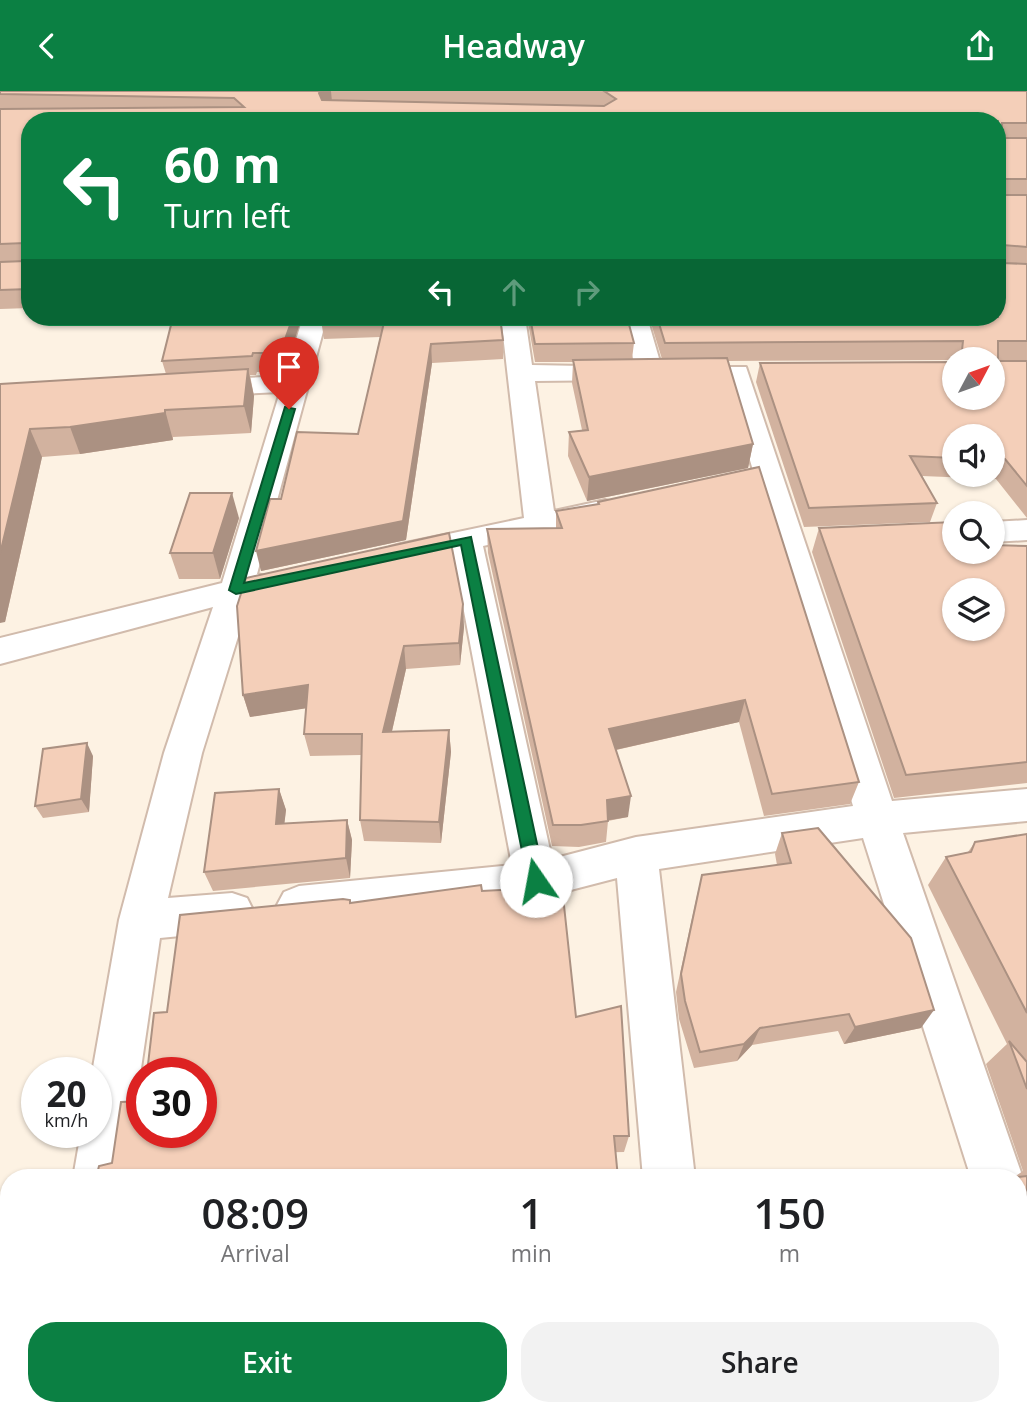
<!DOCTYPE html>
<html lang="en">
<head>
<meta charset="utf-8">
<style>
  body { margin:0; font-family:"Open Sans",sans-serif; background:#f2f2f2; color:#202124; height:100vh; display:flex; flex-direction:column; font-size:26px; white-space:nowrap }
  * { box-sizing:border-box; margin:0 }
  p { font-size:23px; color:#757577 }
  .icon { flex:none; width:38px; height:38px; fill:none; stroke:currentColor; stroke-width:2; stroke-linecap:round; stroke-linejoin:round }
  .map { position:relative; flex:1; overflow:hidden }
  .sheet { position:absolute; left:0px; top:1078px; width:1027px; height:247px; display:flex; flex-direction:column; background:#fff; border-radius:28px 28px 0 0; box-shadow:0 2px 5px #0004 }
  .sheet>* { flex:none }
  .guide { position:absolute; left:21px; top:21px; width:985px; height:214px; border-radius:28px; box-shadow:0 2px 5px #0004; background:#0b8043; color:#fff; overflow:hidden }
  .needle { width:46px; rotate:49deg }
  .buttons { position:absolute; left:942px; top:256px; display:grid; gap:14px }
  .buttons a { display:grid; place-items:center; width:63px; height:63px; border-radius:50%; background:#fff; box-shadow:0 2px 5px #0004; font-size:35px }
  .speed { position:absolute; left:21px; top:966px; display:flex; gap:14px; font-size:35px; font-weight:700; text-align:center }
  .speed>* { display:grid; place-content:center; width:91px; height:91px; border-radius:50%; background:#fff; box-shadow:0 2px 5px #0004; line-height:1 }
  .speed small { font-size:18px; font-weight:400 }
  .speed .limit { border:10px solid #d22; background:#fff; color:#111 }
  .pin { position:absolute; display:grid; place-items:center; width:60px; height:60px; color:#fff; margin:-72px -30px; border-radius:50% 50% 50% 0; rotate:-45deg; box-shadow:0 0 7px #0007 }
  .pin .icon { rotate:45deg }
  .me { position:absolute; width:77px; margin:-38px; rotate:348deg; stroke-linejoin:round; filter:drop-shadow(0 0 5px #0008) }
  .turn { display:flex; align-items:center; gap:24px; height:147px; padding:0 28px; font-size:32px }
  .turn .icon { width:91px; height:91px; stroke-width:2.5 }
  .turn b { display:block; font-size:49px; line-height:60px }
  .lanes { display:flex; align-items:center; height:66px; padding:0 28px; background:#0003; justify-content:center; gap:35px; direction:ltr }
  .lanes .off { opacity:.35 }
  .eta { display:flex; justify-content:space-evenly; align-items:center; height:119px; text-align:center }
  .eta b { font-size:42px; font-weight:600; line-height:49px }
  .action { display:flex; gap:14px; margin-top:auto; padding:14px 28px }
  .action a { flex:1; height:80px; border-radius:28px; background:#0b8043; color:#fff; font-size:28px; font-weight:600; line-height:80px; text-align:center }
  .action a+a { background:#f2f2f2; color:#202124 }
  header { display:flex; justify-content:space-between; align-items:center; height:91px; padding:0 28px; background:#0b8043; color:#fff; font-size:32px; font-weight:600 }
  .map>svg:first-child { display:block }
</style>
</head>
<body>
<header><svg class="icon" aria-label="back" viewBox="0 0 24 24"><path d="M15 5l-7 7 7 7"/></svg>Headway<svg class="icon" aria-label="share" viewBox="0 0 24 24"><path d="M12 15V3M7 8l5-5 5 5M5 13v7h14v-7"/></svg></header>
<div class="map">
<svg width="1027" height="1324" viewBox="0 0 1027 1324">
  <rect width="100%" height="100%" fill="#fdf2e3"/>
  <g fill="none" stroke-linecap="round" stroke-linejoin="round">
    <defs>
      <g id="minor">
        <path d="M303,226h24l-70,257 11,3 5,8 -5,8 -18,5 -48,155 -34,145 64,-5 15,5 7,14 -7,14 -15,5 -72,7 -35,240h-52l8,-46h15v-59h-4l27,-153 45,-167 49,-146 -213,57v-26l222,-55 58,-191 -79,4 -9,-2 -4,-6 4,-6 9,-2 84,-4z"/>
        <path d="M501,226h24l7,48 103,2 -12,-50h24l16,55 -4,6 -9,2 -12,-6 -12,6 -91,1 19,130 51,-11 11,3 4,7 -4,7 -133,29 69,313 84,-22 217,-31 -129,-433 4,-6h18l146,434 135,-12v32l-124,12 120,345 -5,11v-11h-47l-108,-340 -204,31 36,309h-52l-26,-300 -81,21 -237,25 -15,-6 -7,-13 7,-13 15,-6 213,-21 -59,-312 -52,11 -11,-3 -5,-7 5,-7 11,-3 123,-26z"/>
        <path d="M1027,429v20l-35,2v-20z"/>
        <path d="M31,1316h60l-1,8h-60z"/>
        <rect x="663" y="1316" width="60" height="8"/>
      </g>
    </defs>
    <use href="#minor" stroke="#d1bbac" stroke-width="4"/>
    <use href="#minor" fill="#fff" fill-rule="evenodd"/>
  </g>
  <g fill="#d2b29f" fill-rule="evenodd">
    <path d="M0,0h1027v269h-29l29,1v157l-31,-39 -74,-3 15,27 -7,19 -126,5 -48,-145 4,-19 194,-1 38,-3h-38v1l-226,1 25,83 -5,24 -161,33 -19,-45 1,-24 13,-2 -10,-47 1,-21h-38l-8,-45h100l7,26 -2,16h30l-13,-42h349l-968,-196v187l-30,1zM954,345h38v38h-38z"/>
    <path d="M96,226h206l-18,55h-27l-1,3h-6l4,21 -3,37 -78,4v3l-93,14 -38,3 -37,165 -5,-238 166,-10 -4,-13 10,-42 -75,1z"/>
    <path d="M322,226h178l3,23v19l-71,4 -26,177 -145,31 20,-72 77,-65 22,-97 -56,2 -3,-19z"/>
    <path d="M598,411l261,280 -9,22 -86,12 -25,-94 -123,28 12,67 -20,4 -2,21 -27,5 -27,-1 -64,-293 -1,-24 69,-1v-17l42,-6z"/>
    <path d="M239,427l-19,61h-41l-9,-26z"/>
    <path d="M819,437l135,23 73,-5v237l-133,15 -82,-246z"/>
    <path d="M464,536l-4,38 -54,4 -14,62 57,-1 2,22 -10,91 -77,-2 -4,-21 1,-65 -51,1 -6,-22 2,-26 -56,9 -7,-22z"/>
    <path d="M93,665l-4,56 -46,6 -8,-12z"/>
    <path d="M279,698l7,21 -2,14 63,-4 5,20 -2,38 -137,13 -9,-19z"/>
    <path d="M782,742l139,195 -77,16 -6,-13 -86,14 -15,16 -43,7 -15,-49 -3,-27 21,-97 5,-20 75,-10 -2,-11z"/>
    <path d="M1027,743v523l-9,1v-180l-4,-1 9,-6 -37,-107 21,-20 -79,-159 18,-28 22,-5 7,-10z"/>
    <path d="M482,800l94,126 53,119 -5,16 -512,11 30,-31 25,-120 183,-112 1,3z"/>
  </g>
  <g fill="#ab9182">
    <path d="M322,0h9l1,11 -11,6 -2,-15z"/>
    <path d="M293,226h9l-18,55 -4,-19z"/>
    <path d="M431,253l1,19 -26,177 -145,31 -5,-20 147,-30z"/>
    <path d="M248,278l6,27 -3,37 -7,-27z"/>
    <path d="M165,319l8,30 -93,14 -10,-27z"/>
    <path d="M30,338l12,28 -37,165 -5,1v-69z"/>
    <path d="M753,353l-5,24 -161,33 2,-24z"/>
    <path d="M232,402l7,25 -19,61 -7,-26z"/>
    <path d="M463,513l1,23 -4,38 -1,-22z"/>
    <path d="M404,555l2,23 -19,84 -4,-21z"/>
    <path d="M308,594l6,22 -64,10 -7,-22z"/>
    <path d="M745,609l-6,22 -133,30 3,-23z"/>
    <path d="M449,639l2,22 -10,91 -2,-21z"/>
    <path d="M87,652l6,13 -4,56 -8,-13z"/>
    <path d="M279,698l7,21 -4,34 -6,-20z"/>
    <path d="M631,705l-3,21 -24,4 3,-21z"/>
    <path d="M347,729l5,20 -2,38 -4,-20z"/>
    <path d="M934,919l-13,18 -77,16 11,-17z"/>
    <path d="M760,937l-8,17 -15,16 7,-17z"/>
  </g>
  <g fill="#f4cfb9" stroke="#ab9182" stroke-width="2" fill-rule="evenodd">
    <path d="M0,0h322l-3,2 3,7 282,6 12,-7 -12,-8h423v32h-25v15h25v41h-25v16h25v52l-24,-2v18l24,1v77h-29v20h29v125l-22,-27h-13v-23h-38v22l-44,-2 27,47 -128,5 -49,-145 194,-1v35h38v-38h-31l2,-18 -298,2 -8,-26h341v-196h-968v168l-30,1v-28l25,-1v-18l-25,1v-135l244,-2 -10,-9 -234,-4z"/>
    <path d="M173,226h120l-13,36h-27l-1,3 -90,5z"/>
    <path d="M322,226h178l3,23 -72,4 -28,177 -147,30 14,-52h11l16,-67 61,2 27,-116 -64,2z"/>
    <path d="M530,226h97l7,26 -99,1z"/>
    <path d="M727,267l26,86 -164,33 -20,-45 19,-2 -15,-70z"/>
    <path d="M248,278l-4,37 -79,4v3l-95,14 -40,2 -30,125v-170z"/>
    <path d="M759,376l100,315 -87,12 -27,-94 -136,29 22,67 -24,4 1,21 -27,4h-28l-66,-296 75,-1 -6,-17 43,-7 -1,-2z"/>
    <path d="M190,402h42l-19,60h-43z"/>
    <path d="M954,431v29h38v-6l35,1v216l-121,13 -87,-247zM954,499h38v38h-38z"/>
    <path d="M449,442l14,71 -4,39 -55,3 -21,86 66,-2 -10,92 -79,-2 2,-86h-58l4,-49 -65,10 -6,-89 9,-28z"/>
    <path d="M87,652l-6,56 -46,7 8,-57z"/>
    <path d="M279,698l-3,35 71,-4 -1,38 -142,14 11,-79z"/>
    <path d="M818,737l93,110 23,72 -79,17 -6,-13 -89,14 -16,16 -44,8 -15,-51 -4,-27 21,-99 89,-12 -9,-30z"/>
    <path d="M1027,743v179l-81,-156 25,-5 4,-10z"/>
    <path d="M481,794l1,6 80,-4 14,130 45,-11 8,130h-15l4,42h-522l3,-12 13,-3 9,-61 21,-1v31h59v-59h-54l7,-60 13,-1 13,-97 163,-16 7,1v3z"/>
    <path d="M1009,950l18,21v27z"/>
    <path d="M1027,1085v172l-9,1v-171h-10z"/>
    <path d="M209,1316h429l1,8h-432z"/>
  </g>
  <path fill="#0b8043" stroke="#07532c" stroke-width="2" d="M285,316l10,2 -51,174 227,-46 74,344 -2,6 -7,2 -8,-8 -67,-336 -225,49 -7,-4z"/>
</svg>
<div class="buttons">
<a><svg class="needle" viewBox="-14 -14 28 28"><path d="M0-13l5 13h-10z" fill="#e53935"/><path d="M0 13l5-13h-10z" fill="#757577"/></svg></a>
<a><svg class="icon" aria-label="sound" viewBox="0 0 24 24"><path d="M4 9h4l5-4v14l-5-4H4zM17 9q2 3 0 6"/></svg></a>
<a><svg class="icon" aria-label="search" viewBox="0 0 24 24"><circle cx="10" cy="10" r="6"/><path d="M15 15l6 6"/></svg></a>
<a><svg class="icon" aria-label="layers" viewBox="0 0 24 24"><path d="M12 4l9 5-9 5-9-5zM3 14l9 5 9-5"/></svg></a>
</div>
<div class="speed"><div>20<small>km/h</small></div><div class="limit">30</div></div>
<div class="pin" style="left:289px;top:318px;background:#d93025"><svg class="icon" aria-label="arrive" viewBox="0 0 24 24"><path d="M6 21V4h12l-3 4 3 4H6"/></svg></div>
<svg class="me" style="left:536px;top:790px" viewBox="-20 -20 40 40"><circle r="19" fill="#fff"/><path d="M0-13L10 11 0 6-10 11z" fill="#0b8043"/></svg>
<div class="guide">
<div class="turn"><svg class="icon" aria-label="left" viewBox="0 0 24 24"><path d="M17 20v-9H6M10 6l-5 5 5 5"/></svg><div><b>60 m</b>Turn left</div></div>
<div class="lanes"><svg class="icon" aria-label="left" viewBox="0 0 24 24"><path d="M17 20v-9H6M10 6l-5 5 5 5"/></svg><svg class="icon off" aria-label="ahead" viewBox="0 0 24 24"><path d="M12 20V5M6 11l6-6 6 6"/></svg><svg class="icon off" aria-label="right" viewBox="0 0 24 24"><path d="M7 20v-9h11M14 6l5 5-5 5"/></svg></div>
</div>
<section class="sheet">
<div class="eta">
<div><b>08:09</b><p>Arrival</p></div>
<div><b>1</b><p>min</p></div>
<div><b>150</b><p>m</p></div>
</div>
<div class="action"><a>Exit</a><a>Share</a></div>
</section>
</div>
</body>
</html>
